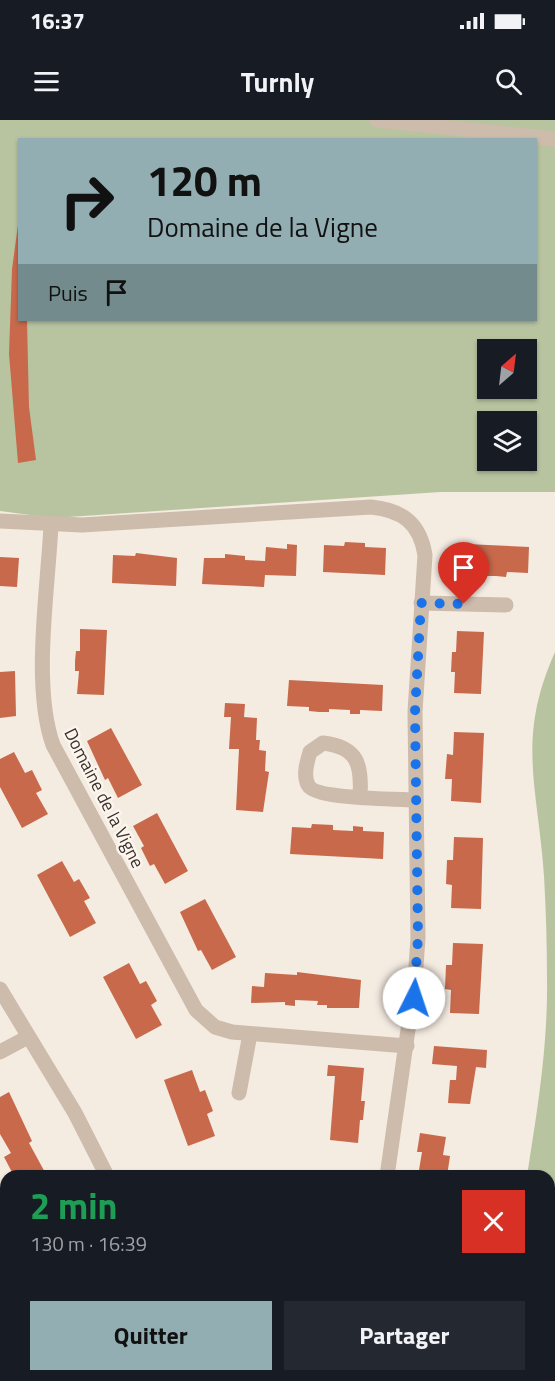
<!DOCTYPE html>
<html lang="fr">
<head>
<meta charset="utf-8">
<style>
  body { margin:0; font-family:"Titillium Web",sans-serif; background:#242831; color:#f1f3f6; height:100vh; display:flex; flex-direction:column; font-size:22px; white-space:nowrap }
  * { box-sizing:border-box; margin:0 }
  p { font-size:20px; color:#9ea1a6 }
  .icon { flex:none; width:33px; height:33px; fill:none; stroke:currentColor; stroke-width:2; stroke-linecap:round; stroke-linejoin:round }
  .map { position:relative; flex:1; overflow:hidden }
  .drawer { position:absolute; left:0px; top:1050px; width:555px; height:212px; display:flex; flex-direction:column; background:#171b24; border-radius:18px 18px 0 0; box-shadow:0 2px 4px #0004 }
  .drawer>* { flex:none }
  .banner { position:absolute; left:18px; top:18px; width:519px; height:183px; border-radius:0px; box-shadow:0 2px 4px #0004; background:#92aeb2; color:#111; overflow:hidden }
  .needle { width:39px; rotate:28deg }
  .buttons { position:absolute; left:477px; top:219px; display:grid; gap:12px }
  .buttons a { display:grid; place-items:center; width:60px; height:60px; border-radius:0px; background:#171b24; box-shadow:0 2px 4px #0004; font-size:30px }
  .pin { position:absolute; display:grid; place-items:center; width:51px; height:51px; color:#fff; margin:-62px -26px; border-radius:50% 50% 50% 0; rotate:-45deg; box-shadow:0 0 6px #0007 }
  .pin .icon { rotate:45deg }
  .me { position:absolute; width:66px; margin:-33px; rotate:4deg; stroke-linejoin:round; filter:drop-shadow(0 0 4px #0008) }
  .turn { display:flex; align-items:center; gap:21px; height:126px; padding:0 30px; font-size:27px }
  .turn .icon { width:78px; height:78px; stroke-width:2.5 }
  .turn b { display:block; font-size:42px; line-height:51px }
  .then { display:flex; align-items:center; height:57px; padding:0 30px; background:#0003; gap:12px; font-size:22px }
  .round { display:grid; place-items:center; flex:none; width:63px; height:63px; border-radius:0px; background:#242831 }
  .headline { display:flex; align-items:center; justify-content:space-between; height:102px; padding:0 30px }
  h1 { font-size:36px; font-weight:700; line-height:45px; color:#1e9e55 }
  .primary-button { display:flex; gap:12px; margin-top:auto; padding:12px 30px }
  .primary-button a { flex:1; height:69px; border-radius:0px; background:#92aeb2; color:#111; font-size:24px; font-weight:700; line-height:69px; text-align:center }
  .primary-button a+a { background:#242831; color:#f1f3f6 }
  .status { display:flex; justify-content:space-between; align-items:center; height:42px; padding:0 30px; background:#171b24; direction:ltr }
  .status svg { height:16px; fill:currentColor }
  header { display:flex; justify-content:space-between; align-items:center; height:78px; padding:0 30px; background:#171b24; font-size:27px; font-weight:700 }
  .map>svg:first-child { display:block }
</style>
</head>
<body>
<div class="status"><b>16:37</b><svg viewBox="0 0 49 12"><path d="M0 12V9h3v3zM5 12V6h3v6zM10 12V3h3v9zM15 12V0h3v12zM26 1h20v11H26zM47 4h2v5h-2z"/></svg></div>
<header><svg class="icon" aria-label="menu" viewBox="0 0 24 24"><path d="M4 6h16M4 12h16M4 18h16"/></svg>Turnly<svg class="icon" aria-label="search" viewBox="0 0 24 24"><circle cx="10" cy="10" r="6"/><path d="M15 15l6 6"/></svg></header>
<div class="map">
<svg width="555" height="1261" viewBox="0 0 555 1261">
  <rect width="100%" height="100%" fill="#f4ebe1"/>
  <g fill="#b8c4a0" fill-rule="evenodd">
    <path d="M0,0h555v372h-115l-387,26 -53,-7zM20,20h516v180h-516zM488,230h38v38h-38zM488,302h38v38h-38z"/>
    <path d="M555,532v729h-69l1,-5h62v-200h-22c10,-64 21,-130 20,-195 0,-35 -1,-71 -3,-105 -6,-89 -28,-137 11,-224z"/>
  </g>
  <g fill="#c8694b">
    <path d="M18,105l2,95h7l2,87 7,53 -18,3 -9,-109 3,-85z"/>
    <path d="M345,422l20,1v4l21,1 -1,27 -62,-3 1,-27 20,1z"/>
    <path d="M287,424l10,1 -1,31 -31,-1 -1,12 -62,-3 2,-26h21v-4l20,2v4l20,1 1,-14 21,2z"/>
    <path d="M466,424l63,3 -1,26 -21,-1 -1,5 -10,-1h-10v-5l-21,-1z"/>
    <path d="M136,433l41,5 -1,28 -64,-3 1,-28 22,1z"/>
    <path d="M0,437l19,1 -2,29 -17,-1z"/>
    <path d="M80,509l27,1 -3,65 -27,-1 2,-23h-4v-10l1,-10h4z"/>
    <path d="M457,511l27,1 -3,62 -27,-1 1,-21h-4l1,-20h4z"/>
    <path d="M15,551l1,45 -16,2v-46z"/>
    <path d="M289,560l94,5 -1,26 -22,-1v4h-10v-4l-21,-1v3h-10l-10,-1v-4l-22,-1z"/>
    <path d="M225,583l20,1 -1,13 13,1 -1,22h4l-1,10 7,1 -1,20 4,1 -6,40 -27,-2 3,-61h-10l2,-32h-7z"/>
    <path d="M111,608l31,57 -24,13 -10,-20 -3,2 -18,-39z"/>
    <path d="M454,612l30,1 -3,70 -30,-2 1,-22h-7l2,-25 6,1z"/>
    <path d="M14,632l11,21 7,-3 10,20 -6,3 12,21 -26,14 -22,-41v-28z"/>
    <path d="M157,693l31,58 -23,13 -11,-20 -4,2 -9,-18 3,-2 -11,-20z"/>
    <path d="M312,704l21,1v5l20,1v-5l10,1v4l21,1 -1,27 -93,-5 2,-27 19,1z"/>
    <path d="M454,717l29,1 -2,71 -30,-1 1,-23 -6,-1 1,-24h6z"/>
    <path d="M62,741l12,21 5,-3 11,19 -6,3 12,22 -26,14 -33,-62z"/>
    <path d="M205,779l31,58 -24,13 -11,-20 -3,1 -18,-39z"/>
    <path d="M453,823l30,1 -4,70 -29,-1 1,-23 -6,-1 1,-24h6z"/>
    <path d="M129,843l11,21 6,-3 11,20 -6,4 11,20 -26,14 -33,-62z"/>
    <path d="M297,852l64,8 -2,28h-32v-3h-10l1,-4 -23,-1v6l-10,-1v-3l-34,1 1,-17 12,1 1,-14 32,2z"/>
    <path d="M434,926l53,4 -1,18 -10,-1 -6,37 -22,-1 2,-23h6l1,-14 -25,-2z"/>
    <path d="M328,945l36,3 -3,33h4l-1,9 -1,10h-3l-2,23 -28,-3 5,-64h-8z"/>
    <path d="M192,950l8,22 5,-2 8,21 -6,3 8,22 -27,10 -24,-66z"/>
    <path d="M9,972l23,49 -3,2 18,33h-33l-10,-19 7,-4 -11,-19v-37z"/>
    <path d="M420,1013l26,4 -3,18 7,1 -3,20h-29l4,-24h-5z"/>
    <path d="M94,1256h33l3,5h-34z"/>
    <path d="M410,1256h26l-2,5h-25z"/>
  </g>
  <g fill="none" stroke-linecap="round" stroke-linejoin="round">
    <g stroke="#cdbbac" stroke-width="15">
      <path d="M377,0l178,19"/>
      <path d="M0,401l82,4 289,-18c31,3 49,16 54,48l-10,157 3,226 -3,43 -28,195"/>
      <path d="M51,405c-3,64 -19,161 2,220l143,265 19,17 17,5 175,14"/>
      <path d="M421,483l85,2"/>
      <path d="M360,676c2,-31 -2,-49 -37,-53l-13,9c-3,10 -7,23 -2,33 7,14 89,14 107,15"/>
      <path d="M0,869l75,124 32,63"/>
      <path d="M0,932l28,-15"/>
      <path d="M239,973l11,-59"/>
      <path d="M0,1211l6,-3"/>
      <path d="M173,1256l1,5"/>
    </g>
  </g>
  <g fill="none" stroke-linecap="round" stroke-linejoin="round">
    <path stroke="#1a73e8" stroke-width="10" stroke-dasharray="0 18" d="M414,878l4,-60 -3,-226 6,-109 43,1"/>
  </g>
  <g text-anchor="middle" stroke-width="5" stroke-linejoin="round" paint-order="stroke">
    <g font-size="18" fill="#3b302b" stroke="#fbf5ee">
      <text transform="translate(104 678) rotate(63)" y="6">Domaine de la Vigne</text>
    </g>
  </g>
</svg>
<div class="buttons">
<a><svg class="needle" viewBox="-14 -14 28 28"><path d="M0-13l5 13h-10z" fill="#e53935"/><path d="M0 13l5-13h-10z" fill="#9ea1a6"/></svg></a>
<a><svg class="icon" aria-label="layers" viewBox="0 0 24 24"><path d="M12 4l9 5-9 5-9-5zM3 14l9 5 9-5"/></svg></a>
</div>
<div class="pin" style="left:464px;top:484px;background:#d93025"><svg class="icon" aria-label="arrive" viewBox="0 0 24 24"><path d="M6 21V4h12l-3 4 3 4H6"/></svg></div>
<svg class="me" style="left:414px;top:878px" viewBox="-20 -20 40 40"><circle r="19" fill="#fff"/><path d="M0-13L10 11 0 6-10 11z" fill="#1a73e8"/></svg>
<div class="banner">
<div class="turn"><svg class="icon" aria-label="right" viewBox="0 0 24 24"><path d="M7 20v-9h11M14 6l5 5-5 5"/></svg><div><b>120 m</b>Domaine de la Vigne</div></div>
<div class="then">Puis<svg class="icon" aria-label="arrive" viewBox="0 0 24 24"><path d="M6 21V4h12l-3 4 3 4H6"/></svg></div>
</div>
<section class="drawer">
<div class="headline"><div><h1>2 min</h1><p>130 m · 16:39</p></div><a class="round" style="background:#d93025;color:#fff"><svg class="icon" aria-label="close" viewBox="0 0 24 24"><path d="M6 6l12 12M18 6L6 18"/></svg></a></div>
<div class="primary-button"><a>Quitter</a><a>Partager</a></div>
</section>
</div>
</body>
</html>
